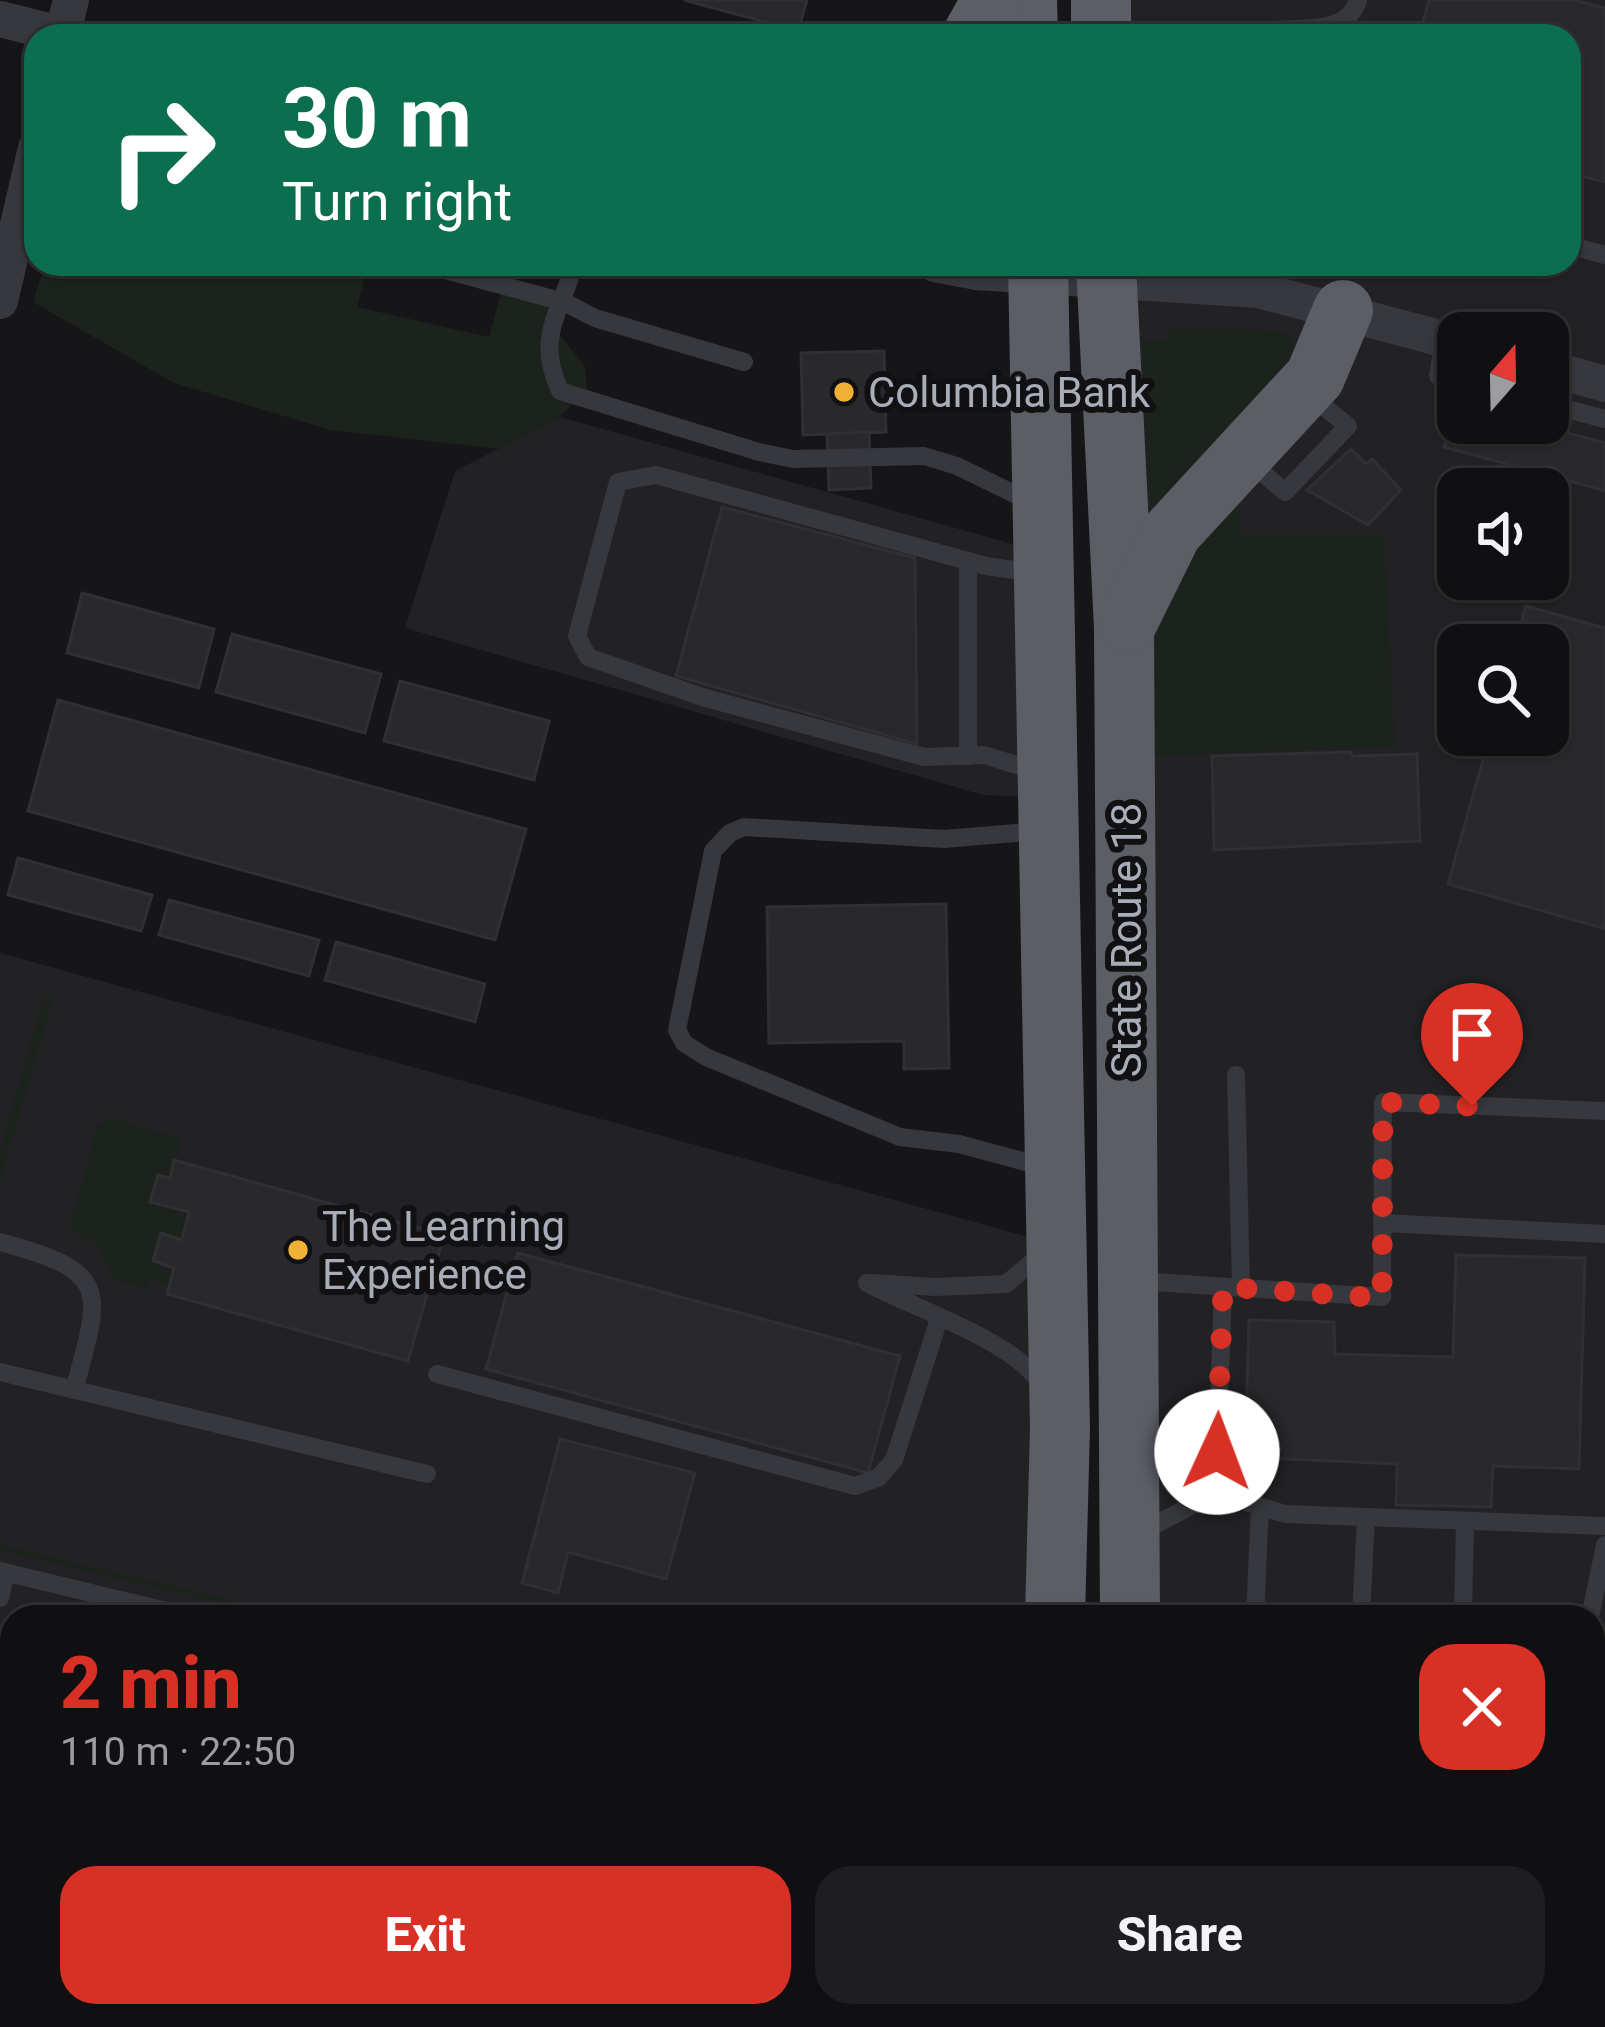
<!DOCTYPE html>
<html lang="en">
<head>
<meta charset="utf-8">
<style>
  body { margin:0; font-family:Roboto,sans-serif; background:#1e1e20; color:#f1f3f6; height:100vh; display:flex; flex-direction:column; font-size:45px; white-space:nowrap }
  * { box-sizing:border-box; margin:0 }
  p { font-size:39px; color:#9c9d9f }
  .icon { flex:none; width:66px; height:66px; fill:none; stroke:currentColor; stroke-width:2; stroke-linecap:round; stroke-linejoin:round }
  .map { position:relative; flex:1; overflow:hidden }
  .sheet { position:absolute; left:0px; top:1605px; width:1605px; height:423px; display:flex; flex-direction:column; background:#101012; border-radius:36px 36px 0 0; box-shadow:0 3px 9px #0004,0 0 0 3px #303032 }
  .sheet>* { flex:none }
  .guide { position:absolute; left:24px; top:24px; width:1557px; height:252px; border-radius:36px; box-shadow:0 3px 9px #0004,0 0 0 3px #303032; background:#0b6e4f; color:#fff; overflow:hidden }
  .needle { width:78px; rotate:20deg }
  .tools { position:absolute; left:1437px; top:312px; display:grid; gap:24px }
  .tools a { display:grid; place-items:center; width:132px; height:132px; border-radius:24px; background:#101012; box-shadow:0 3px 9px #0004,0 0 0 3px #303032; font-size:60px }
  .pin { position:absolute; display:grid; place-items:center; width:102px; height:102px; color:#fff; margin:-123px -51px; border-radius:50% 50% 50% 0; rotate:-45deg; box-shadow:0 0 12px #0007 }
  .pin .icon { rotate:45deg }
  .me { position:absolute; width:132px; margin:-66px; rotate:2deg; stroke-linejoin:round; filter:drop-shadow(0 0 9px #0008) }
  .turn { display:flex; align-items:center; gap:42px; height:252px; padding:0 60px; font-size:54px }
  .turn .icon { width:156px; height:156px; stroke-width:2.5 }
  .turn b { display:block; font-size:84px; line-height:102px }
  .round { display:grid; place-items:center; flex:none; width:126px; height:126px; border-radius:36px; background:#1e1e20 }
  .summary { display:flex; align-items:center; justify-content:space-between; height:204px; padding:0 60px }
  h1 { font-size:72px; font-weight:800; line-height:90px; color:#d93025 }
  .cta { display:flex; gap:24px; margin-top:auto; padding:24px 60px }
  .cta a { flex:1; height:138px; border-radius:36px; background:#d93025; color:#fff; font-size:48px; font-weight:800; line-height:138px; text-align:center }
  .cta a+a { background:#1e1e20; color:#f1f3f6 }
  .map>svg:first-child { display:block }
</style>
</head>
<body>
<div class="map">
<svg width="1605" height="2027" viewBox="0 0 1605 2027">
  <rect width="100%" height="100%" fill="#161618"/>
  <g fill="#222225" fill-rule="evenodd">
    <path d="M1101,0h504v2027h-498l1,-11h485v-399h-463l-24,-1353h463v-228h-468zM1458,333h90v90h-90zM1458,489h90v90h-90zM1458,645h90v90h-90z"/>
    <path d="M560,417l485,136 5,245 -67,-3 -578,-167 50,-157z"/>
    <path d="M0,953l1054,291 1,373h-1043v399h1019l-1,11h-1030z"/>
  </g>
  <g fill="#1c231d">
    <path d="M45,264h323l-11,43 132,30 14,-51 61,16 -14,21 35,43 2,25 -33,31 -54,27 -169,-19 -157,-47 -141,-81z"/>
    <path d="M1169,328l116,3 8,13 -1,16 -95,108 -43,39 -7,-18 -4,-147 25,-2z"/>
    <path d="M1240,499v36h144l11,211 -242,10 -1,-115 22,-78z"/>
    <path d="M43,998l10,2 -53,181v-31z"/>
    <path d="M109,1118l72,20 -11,40 -12,-3 -8,26 39,11 -7,28 -20,-6 -9,27 21,7 -5,17 -19,-5 -3,9 -34,-10 -18,-37 -20,-8 -5,-7 27,-102z"/>
    <path d="M0,1545l303,72h-21l-282,-66z"/>
  </g>
  <g fill="#29292c" stroke="#303034" stroke-width="3">
    <path d="M684,0h123l-9,31z"/>
    <path d="M1429,0h145l31,8v174l-36,-9v-137h-150z"/>
    <path d="M884,351l2,81 -83,3 -2,-82z"/>
    <path d="M1457,402l1,21h73l74,20v48l-161,-44z"/>
    <path d="M869,432l2,56 -42,2 -2,-56z"/>
    <path d="M1351,449l15,15 6,-5 29,31 -33,35 -61,-35z"/>
    <path d="M722,507l193,51 2,186 -241,-68z"/>
    <path d="M82,593l132,36 -15,59 -132,-35z"/>
    <path d="M1526,606l79,22v301l-157,-45 42,-149h58v-90h-33z"/>
    <path d="M232,634l149,40 -16,59 -149,-41z"/>
    <path d="M400,681l149,40 -15,59 -150,-39z"/>
    <path d="M58,700l468,129 -31,111 -467,-129z"/>
    <path d="M1351,752l1,4 65,-2 3,87 -206,9 -2,-94z"/>
    <path d="M18,858l134,37 -11,36 -133,-36z"/>
    <path d="M169,900l150,40 -10,36 -150,-41z"/>
    <path d="M946,904l3,164 -45,1v-28l-135,2 -2,-136z"/>
    <path d="M336,942l149,42 -10,38 -150,-42z"/>
    <path d="M174,1160l270,75 -36,126 -241,-67 7,-26 -21,-7 8,-28 21,7 7,-28 -39,-10 8,-27 12,3z"/>
    <path d="M518,1253l382,103 -32,117 -382,-104z"/>
    <path d="M1456,1255l129,3 -6,211 -86,-3 -2,41 -95,-2 1,-41 -152,-7 4,-137 85,2 1,32 118,3z"/>
    <path d="M560,1439l135,34 -29,106 -98,-27 -10,41 -36,-10z"/>
    <path d="M12,1772v244h664l47,11h-679l-44,-11v-193z"/>
  </g>
  <g fill="none" stroke-linecap="round" stroke-linejoin="round">
    <g stroke="#37383d" stroke-width="18">
      <path d="M1245,36c32,-16 101,8 113,-36"/>
      <path d="M1569,245l36,10"/>
      <path d="M423,264l141,38 31,16 149,44"/>
      <path d="M574,264c-14,53 -39,71 -14,127l199,61 34,7 131,-3 33,10 74,36"/>
      <path d="M1444,339l-6,37 20,5"/>
      <path d="M1548,404l57,15"/>
      <path d="M1250,462l35,30 63,-66 -40,-32"/>
      <path d="M968,561v195"/>
      <path d="M1035,573l-49,-7 -330,-91 -38,7 -41,154 11,21 114,40 222,60 60,-2 56,17"/>
      <path d="M1039,831l-95,8 -200,-12 -14,6 -17,18 -36,179 7,13 22,14 194,80 59,7 89,24"/>
      <path d="M1236,1075l5,213"/>
      <path d="M1382,1223l223,11"/>
      <path d="M0,1242c109,30 103,44 74,148"/>
      <path d="M1138,1281l244,16 1,-195 222,9"/>
      <path d="M867,1283c44,24 155,61 174,103"/>
      <path d="M872,1283l63,4 71,-3 37,-31"/>
      <path d="M0,1372l427,102"/>
      <path d="M437,1374l418,112 23,-8 16,-18 45,-141"/>
      <path d="M1216,1493l7,-206"/>
      <path d="M1141,1532l75,-39 69,21 320,12"/>
      <path d="M0,1571l191,46"/>
      <path d="M0,1598l6,-26"/>
      <path d="M1255,1617l5,-110"/>
      <path d="M1361,1617l5,-99"/>
      <path d="M1463,1617l2,-96"/>
      <path d="M1590,1617l15,-72"/>
      <path d="M1593,1938l12,3"/>
      <path d="M771,2016l48,11"/>
      <path d="M1328,2016l46,11"/>
      <path d="M1383,2016l19,5 38,-5"/>
      <path d="M968,2027l27,-11"/>
      <path d="M1497,2027l4,-11"/>
    </g>
    <g stroke="#37383d" stroke-width="36">
      <path d="M0,19l68,17"/>
      <path d="M62,36l9,-36"/>
      <path d="M935,264l42,8 281,18 200,53"/>
      <path d="M0,301l36,-153"/>
      <path d="M1548,368l57,16"/>
    </g>
    <g stroke="#5b5e65" stroke-width="60">
      <path d="M1027,0l1,36"/>
      <path d="M1101,0v36"/>
      <path d="M972,36l20,-36"/>
      <path d="M1038,264l22,1164 -5,189"/>
      <path d="M1106,264l18,364 6,989"/>
      <path d="M1127,623l45,-91 143,-155 28,-67"/>
      <path d="M1030,2027l1,-11"/>
      <path d="M1107,2027l1,-11"/>
    </g>
  </g>
  <g fill="none" stroke-linecap="round" stroke-linejoin="round">
    <path stroke="#d93025" stroke-width="21" stroke-dasharray="0 37.8" d="M1217,1452l6,-165 159,11 1,-196 89,4"/>
  </g>
  <g fill="#f2b134" stroke="#111113" stroke-width="4.5">
    <circle cx="844" cy="392" r="12"/>
    <circle cx="298" cy="1250" r="12"/>
  </g>
  <g text-anchor="middle" stroke-width="12" stroke-linejoin="round" paint-order="stroke">
    <g font-size="42" fill="#a8adb8" stroke="#111113" text-anchor="start">
      <text x="868" y="407">Columbia Bank</text>
      <text x="322" y="1241">The Learning<tspan x="322" dy="48">Experience</tspan></text>
    </g>
    <g font-size="42" fill="#a8adb8" stroke="#111113">
      <text transform="translate(1126 940) rotate(-90)" y="15">State Route 18</text>
    </g>
  </g>
</svg>
<div class="tools">
<a><svg class="needle" viewBox="-14 -14 28 28"><path d="M0-13l5 13h-10z" fill="#e53935"/><path d="M0 13l5-13h-10z" fill="#9c9d9f"/></svg></a>
<a><svg class="icon" aria-label="sound" viewBox="0 0 24 24"><path d="M4 9h4l5-4v14l-5-4H4zM17 9q2 3 0 6"/></svg></a>
<a><svg class="icon" aria-label="search" viewBox="0 0 24 24"><circle cx="10" cy="10" r="6"/><path d="M15 15l6 6"/></svg></a>
</div>
<div class="pin" style="left:1472px;top:1106px;background:#d93025"><svg class="icon" aria-label="arrive" viewBox="0 0 24 24"><path d="M6 21V4h12l-3 4 3 4H6"/></svg></div>
<svg class="me" style="left:1217px;top:1452px" viewBox="-20 -20 40 40"><circle r="19" fill="#fff"/><path d="M0-13L10 11 0 6-10 11z" fill="#d93025"/></svg>
<div class="guide">
<div class="turn"><svg class="icon" aria-label="right" viewBox="0 0 24 24"><path d="M7 20v-9h11M14 6l5 5-5 5"/></svg><div><b>30 m</b>Turn right</div></div>
</div>
<section class="sheet">
<div class="summary"><div><h1>2 min</h1><p>110 m · 22:50</p></div><a class="round" style="background:#d93025;color:#fff"><svg class="icon" aria-label="close" viewBox="0 0 24 24"><path d="M6 6l12 12M18 6L6 18"/></svg></a></div>
<div class="cta"><a>Exit</a><a>Share</a></div>
</section>
</div>
</body>
</html>
